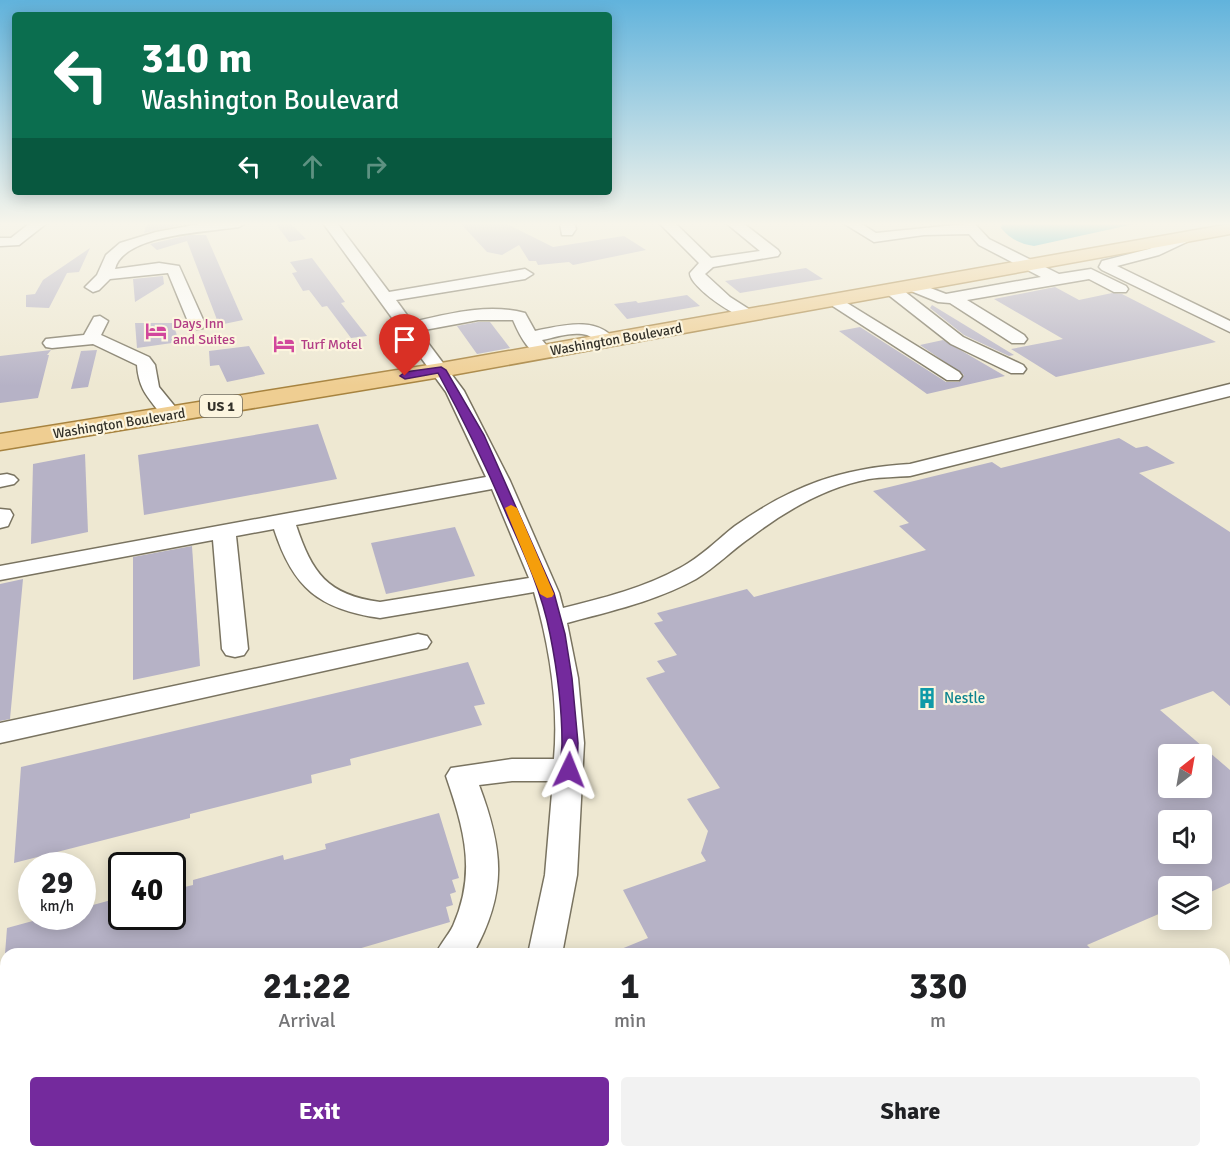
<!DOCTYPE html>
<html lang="en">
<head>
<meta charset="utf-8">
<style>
  body { margin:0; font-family:Signika,sans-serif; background:#f2f2f2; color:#202124; height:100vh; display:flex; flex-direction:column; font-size:22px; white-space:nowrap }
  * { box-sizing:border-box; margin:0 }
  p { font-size:20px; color:#757577 }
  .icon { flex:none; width:33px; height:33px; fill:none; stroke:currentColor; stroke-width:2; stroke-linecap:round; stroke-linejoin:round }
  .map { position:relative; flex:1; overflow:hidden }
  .details { position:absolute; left:0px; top:948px; width:1230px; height:210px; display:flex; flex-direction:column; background:#fff; border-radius:18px 18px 0 0; box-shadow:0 3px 15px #0003 }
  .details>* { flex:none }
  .hud { position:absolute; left:12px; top:12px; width:600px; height:183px; border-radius:6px; box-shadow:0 3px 15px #0003; background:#0b6e4f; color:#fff; overflow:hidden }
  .needle { width:39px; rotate:31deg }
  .fabs { position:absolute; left:1158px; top:744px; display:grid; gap:12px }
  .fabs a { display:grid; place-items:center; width:54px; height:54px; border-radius:6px; background:#fff; box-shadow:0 3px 15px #0003; font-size:30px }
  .speed { position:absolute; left:18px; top:852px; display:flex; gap:12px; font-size:30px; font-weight:700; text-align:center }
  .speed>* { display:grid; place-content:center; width:78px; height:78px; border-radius:50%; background:#fff; box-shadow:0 3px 15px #0003; line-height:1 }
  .speed small { font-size:15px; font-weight:400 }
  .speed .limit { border:3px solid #111; border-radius:9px; background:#fff; color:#111 }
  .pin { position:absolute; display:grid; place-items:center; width:51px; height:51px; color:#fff; margin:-62px -26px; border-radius:50% 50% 50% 0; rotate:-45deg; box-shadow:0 0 6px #0007 }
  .pin .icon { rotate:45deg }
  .me { position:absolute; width:66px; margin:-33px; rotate:2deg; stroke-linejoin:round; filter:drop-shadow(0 0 4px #0008) }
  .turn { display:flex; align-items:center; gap:21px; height:126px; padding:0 30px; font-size:27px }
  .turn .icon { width:78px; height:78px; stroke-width:2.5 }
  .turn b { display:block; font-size:42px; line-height:51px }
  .lanes { display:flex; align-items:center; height:57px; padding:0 30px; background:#0003; justify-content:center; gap:30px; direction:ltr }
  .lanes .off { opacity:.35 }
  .eta { display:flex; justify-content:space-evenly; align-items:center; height:102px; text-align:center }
  .eta b { font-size:36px; font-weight:700; line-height:42px }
  .cta { display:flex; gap:12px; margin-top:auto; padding:12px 30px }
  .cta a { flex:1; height:69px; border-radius:6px; background:#742a9d; color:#fff; font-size:24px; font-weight:700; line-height:69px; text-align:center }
  .cta a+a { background:#f2f2f2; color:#202124 }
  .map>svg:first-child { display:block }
</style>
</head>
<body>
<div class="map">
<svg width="1230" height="1158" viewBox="0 0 1230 1158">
  <rect width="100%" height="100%" fill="#eee8d2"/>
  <path fill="#38b2c9" d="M1002,223h137l-105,23c-14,-2 -24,-7 -33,-18z"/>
  <g fill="#b6b2c6" fill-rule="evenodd">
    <path d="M147,224h39l-42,9z"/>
    <path d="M276,224h15l15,15 -17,3z"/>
    <path d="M461,224h46l46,23 71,-11 22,14 -73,15 -4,-3 -31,3 -2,-4h-7l-10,-16 -17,10 -15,-3z"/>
    <path d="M189,235h17l37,85 -24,5 -32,-84 -30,9 -7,-6z"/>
    <path d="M90,248l-11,24 -12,1 -18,35 -23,-1v-12l9,-1 8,-14z"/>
    <path d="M312,258l33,44 -4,1 26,33 -16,2 -24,-32 -5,1 -13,-17 -6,1 -11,-18 5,-1 -7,-10z"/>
    <path d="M806,268l17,11 -83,14 -15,-12z"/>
    <path d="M163,276l1,8 -29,18 -2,-23z"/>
    <path d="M1055,287l24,13 33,-7 10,1 94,48 -160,35 -45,-28 52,-10 -69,-40z"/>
    <path d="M687,295l13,11 -73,13 -13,-15 22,-3 2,2z"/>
    <path d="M932,305l82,50 -5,1 -45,-21 -34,-27z"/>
    <path d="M478,322h12l20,26 -33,6 -20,-28z"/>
    <path d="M135,323h38l6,19 -42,6z"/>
    <path d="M860,327l86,55h13l5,-7 -44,-30 23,-5 62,36 -78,18 -88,-63z"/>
    <path d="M249,346l16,28 -38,8 -8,-17 -9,1 -1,-15z"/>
    <path d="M51,350l-4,5h2l-11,43 -38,5v-47z"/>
    <path d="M97,350l-9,37 -17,2 10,-38z"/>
    <path d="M318,424l19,55 -193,36 -6,-60z"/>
    <path d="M1119,438l17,10 11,-2 28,17 -36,10 91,59v174l-17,-15 -53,19 70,60v113l-28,13v-10h-34v24l-81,35 9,9h-487l39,-16 -25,-48 83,-29 -5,-8 7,-22 -21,-32 33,-11 -74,-110 19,-6 -8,-11 20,-6 -23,-32 9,-2 -6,-8 90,-24 7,8 172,-47 -27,-24 10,-3 -36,-32 119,-29 9,6zM1168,754h34v34h-34zM1168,820h34v34h-34z"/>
    <path d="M85,454l3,78 -57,12 2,-80z"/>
    <path d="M455,527l20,49 -89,18 -15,-51z"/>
    <path d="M192,546l8,120 -67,14v-123z"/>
    <path d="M23,579l-13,140 -10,2v-137z"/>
    <path d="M468,662l17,42 -11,2 8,19 -132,34 1,6 -40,10 1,8 -122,31v4l-176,45 7,-96z"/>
    <path d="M439,813l20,65 -7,2 4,12 -6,2 3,11 -7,2 4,15 -109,32h-336l2,-26 44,-12h31v-8l40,-11v19h50v-26l21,-5v-5l90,-25 1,5 42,-11 -1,-5z"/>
  </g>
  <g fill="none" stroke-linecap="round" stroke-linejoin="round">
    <defs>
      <g id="minor">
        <path d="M30,223h17l-28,22 -19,1v-8h11z"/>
        <path d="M204,223h42l-7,4c-30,5 -116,7 -124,42l44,-6 20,3 26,58 -2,4 -6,1 -8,-5 -21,-51 -58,6 -11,11 -6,2 -8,-5 12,-12 9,-20 14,-12 36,-11z"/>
        <path d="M323,223h14l52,69 136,-23 8,5 -8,5 -129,21 16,22c37,-8 75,-19 113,-9l10,18c26,-5 62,-16 81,10l-3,4c-12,3 -16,-6 -26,-10 -14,-4 -31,2 -45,5l10,12 -3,4c-18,4 -30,-22 -36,-36h-35l-59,11 45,60 46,90 49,112 4,15c40,-10 81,-20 117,-40 21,-11 37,-28 55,-42 57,-40 106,-58 175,-62l320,-80v12l-320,80c-14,1 -28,1 -41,3 -43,8 -84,32 -118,58 -19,13 -35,30 -55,42 -40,22 -85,32 -129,44l11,55 6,65 -7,132 -15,79h-34l17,-79 8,-94h-41l-33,4c24,64 29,106 -6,169h-37c4,-10 12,-18 17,-28 24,-54 11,-97 -7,-150l5,-8 61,-9h42c5,-55 -5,-115 -20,-167l-154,26c-61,-9 -87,-30 -106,-89l-38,7 12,113 -4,6 -9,2 -9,-2 -4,-6 -9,-109 -213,40v-14l486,-89 -40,-85zM492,489l37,89 -149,24c-53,-7 -68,-29 -84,-77z"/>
        <path d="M560,223h14l2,6 -4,6h-10z"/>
        <path d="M659,223h16l36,35 49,-7 -34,-28h17l35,27 2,3 -2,3 -65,11 -8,7 25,23 25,16 2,3 -2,3c-14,4 -66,-33 -65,-46l9,-10z"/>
        <path d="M843,223h17l16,10 98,-10 15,16 70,35 32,-5 35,17 2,3 -2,3h-12l-25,-13 -122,21 57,35 3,4 -3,4h-12l-62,-40 -12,-1 -32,-13 -2,-3 8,-5 34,13 95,-17 -62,-32 -10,-11 -45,1 -50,7z"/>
        <path d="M1188,232l5,1 2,3 -2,3 -34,16 -42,11 113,55v11l-128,-62 -3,-3 3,-6 47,-12z"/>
        <path d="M892,285l12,6 59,46 60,28 3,4 -3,4h-12l-60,-29 -65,-51 -2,-3 2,-3z"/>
        <path d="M834,295l125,77 3,4 -3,4h-12l-119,-77 -2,-3z"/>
        <path d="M100,316l8,5 -7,14 48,22 6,8 4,22 22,27 -3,4h-14c-15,-20 -25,-27 -27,-53l-44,-21 -41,4 -6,-1 -3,-4 3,-4 38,-4 10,-18z"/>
        <path d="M7,474l7,2 4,4 -4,4 -14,3v-12z"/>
        <path d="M0,509l10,1 3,5 -5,11 -8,2z"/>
        <path d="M418,634l9,2 4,6 -4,6 -427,95v-20z"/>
        <path d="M1230,1023v70l-6,2v-70z"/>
        <path d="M6,1109v40l-6,2v-40z"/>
        <path d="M464,1152h41l-2,6h-41z"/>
        <path d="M525,1152h52l2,6h-52z"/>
        <path d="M1018,1152h76l-2,6h-76z"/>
      </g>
      <path id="major" d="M1230,224v10l-789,143 -441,73v-16l441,-71z"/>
    </defs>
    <use href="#minor" stroke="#797360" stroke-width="3"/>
    <use href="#major" stroke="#a7833f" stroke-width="3"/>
    <use href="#minor" fill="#fff" fill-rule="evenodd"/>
    <use href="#major" fill="#efce92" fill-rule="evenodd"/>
  </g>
  <linearGradient id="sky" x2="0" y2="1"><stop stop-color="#61b3dc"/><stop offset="0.58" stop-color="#f7f5eb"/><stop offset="1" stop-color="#f7f5eb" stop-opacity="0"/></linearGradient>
  <rect width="1230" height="386" fill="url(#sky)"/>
  <path fill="#742a9d" stroke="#4b1b66" stroke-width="1.5" d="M441,367l5,3 38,65 70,158 11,41 7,44 6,65 -1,27 -2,5 -6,1 -6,-1c-5,-9 -1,-22 -1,-32 0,-36 -5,-74 -12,-109 -8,-41 -25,-79 -42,-116 -21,-50 -44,-97 -70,-145l-33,6 -5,-3 5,-4z"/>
  <path fill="#f59e0b" d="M511,505l6,3 37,86 -2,3 -5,1 -7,-4 -35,-86z"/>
  <defs>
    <symbol id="hotel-bare" viewBox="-9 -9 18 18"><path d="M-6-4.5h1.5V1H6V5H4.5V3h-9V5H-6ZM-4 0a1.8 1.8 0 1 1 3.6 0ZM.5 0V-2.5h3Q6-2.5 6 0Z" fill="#d1479c" stroke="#fcf5df" stroke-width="2.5" paint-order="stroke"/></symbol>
    <symbol id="building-bare" viewBox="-9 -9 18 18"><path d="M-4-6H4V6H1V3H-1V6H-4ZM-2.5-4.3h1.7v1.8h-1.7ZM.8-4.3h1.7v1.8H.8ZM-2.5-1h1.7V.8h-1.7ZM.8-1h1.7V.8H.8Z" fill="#0f9aa8" stroke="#fcf5df" stroke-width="2.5" paint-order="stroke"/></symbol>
  </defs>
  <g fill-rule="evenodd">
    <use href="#hotel-bare" x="141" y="316" width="30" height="30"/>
    <use href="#hotel-bare" x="269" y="329" width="30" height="30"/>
    <use href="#building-bare" x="912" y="683" width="30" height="30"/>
  </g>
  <g text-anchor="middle" stroke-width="4.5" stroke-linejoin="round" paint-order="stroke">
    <g font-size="14" fill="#b23c85" stroke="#fcf5df" text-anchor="start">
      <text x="173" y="328">Days Inn<tspan x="173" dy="16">and Suites</tspan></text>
      <text x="301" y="349">Turf Motel</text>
    </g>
    <g font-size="14" fill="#34322a" stroke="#fcf5df">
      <text transform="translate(616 339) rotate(-10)" y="5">Washington Boulevard</text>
      <text transform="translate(119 423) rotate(-9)" y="5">Washington Boulevard</text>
    </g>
    <rect fill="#fcf5df" stroke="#706c60" stroke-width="1.5" x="200" y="395" width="42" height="22" rx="4.5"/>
    <g font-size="14" font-weight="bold" fill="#34322a">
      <text x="221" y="411">US 1</text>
    </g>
    <g font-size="15" fill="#0d838f" stroke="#fcf5df" text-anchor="start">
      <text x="944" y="703">Nestle</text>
    </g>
  </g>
</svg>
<div class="fabs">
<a><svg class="needle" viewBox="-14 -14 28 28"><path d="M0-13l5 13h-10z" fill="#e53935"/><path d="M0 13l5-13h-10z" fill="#757577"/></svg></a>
<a><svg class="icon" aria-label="sound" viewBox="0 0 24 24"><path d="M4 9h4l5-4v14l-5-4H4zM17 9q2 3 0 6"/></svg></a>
<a><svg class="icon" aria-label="layers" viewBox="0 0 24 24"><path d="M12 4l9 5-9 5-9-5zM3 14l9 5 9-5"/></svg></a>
</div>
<div class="speed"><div>29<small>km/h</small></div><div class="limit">40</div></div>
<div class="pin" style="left:405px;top:376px;background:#d93025"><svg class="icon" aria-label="arrive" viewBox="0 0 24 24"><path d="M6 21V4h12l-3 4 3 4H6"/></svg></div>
<svg class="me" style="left:569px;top:770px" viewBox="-20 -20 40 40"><path d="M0-17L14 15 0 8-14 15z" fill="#742a9d" stroke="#fff" stroke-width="4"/></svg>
<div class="hud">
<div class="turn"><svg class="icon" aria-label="left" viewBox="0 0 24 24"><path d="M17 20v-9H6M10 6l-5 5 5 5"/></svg><div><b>310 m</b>Washington Boulevard</div></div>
<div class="lanes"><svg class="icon" aria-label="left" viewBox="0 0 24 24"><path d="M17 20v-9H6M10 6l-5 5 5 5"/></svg><svg class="icon off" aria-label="ahead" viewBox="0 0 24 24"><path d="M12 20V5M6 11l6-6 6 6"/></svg><svg class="icon off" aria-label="right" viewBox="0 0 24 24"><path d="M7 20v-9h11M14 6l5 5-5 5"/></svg></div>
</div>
<section class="details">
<div class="eta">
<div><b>21:22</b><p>Arrival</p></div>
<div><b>1</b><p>min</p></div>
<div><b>330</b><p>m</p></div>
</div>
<div class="cta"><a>Exit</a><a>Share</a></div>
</section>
</div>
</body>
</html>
